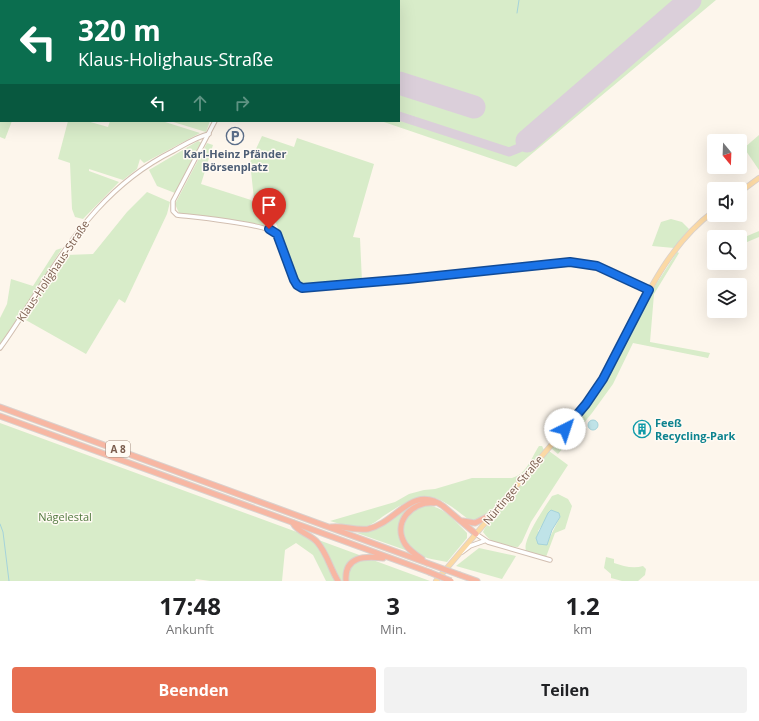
<!DOCTYPE html>
<html lang="de">
<head>
<meta charset="utf-8">
<style>
  body { margin:0; font-family:"Open Sans",sans-serif; background:#f2f2f2; color:#202124; height:100vh; display:flex; flex-direction:column; font-size:15px; white-space:nowrap }
  * { box-sizing:border-box; margin:0 }
  p { font-size:13px; color:#757577 }
  .icon { flex:none; width:22px; height:22px; fill:none; stroke:currentColor; stroke-width:2; stroke-linecap:round; stroke-linejoin:round }
  .map { position:relative; height:581px; overflow:hidden }
  .panel { display:flex; flex-direction:column; background:#fff; flex:1 }
  .panel>* { flex:none }
  .guide { position:absolute; left:0px; top:0px; width:400px; height:122px; box-shadow:0 4px 16px #0002; background:#0b6e4f; color:#fff; overflow:hidden }
  .needle { width:26px; rotate:161deg }
  .controls { position:absolute; left:707px; top:134px; display:grid; gap:8px }
  .controls a { display:grid; place-items:center; width:40px; height:40px; border-radius:4px; background:#fff; box-shadow:0 4px 16px #0002; font-size:20px }
  .pin { position:absolute; display:grid; place-items:center; width:34px; height:34px; color:#fff; margin:-41px -17px; border-radius:50% 50% 50% 0; rotate:-45deg; box-shadow:0 0 4px #0007 }
  .pin .icon { rotate:45deg }
  .me { position:absolute; width:44px; margin:-22px; rotate:41deg; stroke-linejoin:round; filter:drop-shadow(0 0 3px #0008) }
  .turn { display:flex; align-items:center; gap:14px; height:84px; padding:0 12px; font-size:18px }
  .turn .icon { width:52px; height:52px; stroke-width:2.5 }
  .turn b { display:block; font-size:28px; line-height:34px }
  .lanes { display:flex; align-items:center; height:38px; padding:0 12px; background:#0003; justify-content:center; gap:20px; direction:ltr }
  .lanes .off { opacity:.35 }
  .eta { display:flex; justify-content:space-evenly; align-items:center; height:68px; text-align:center }
  .eta b { font-size:24px; font-weight:700; line-height:28px }
  .cta { display:flex; gap:8px; margin-top:auto; padding:8px 12px }
  .cta a { flex:1; height:46px; border-radius:4px; background:#e76f51; color:#fff; font-size:16px; font-weight:700; line-height:46px; text-align:center }
  .cta a+a { background:#f2f2f2; color:#202124 }
  .map>svg:first-child { display:block }
</style>
</head>
<body>
<div class="map">
<svg width="759" height="581" viewBox="0 0 759 581">
  <rect width="100%" height="100%" fill="#fdf6ec"/>
  <g fill="#d8ecc9" fill-rule="evenodd">
    <path d="M8,0h708l-200,167 -135,-46h18v-120z"/>
    <path d="M0,95l1,26h11l-7,18 -5,-2z"/>
    <path d="M68,121h19l21,6 2,-6h52l38,12 -56,30 -4,-4 -3,10 -14,11 -34,-11v2l30,11 -36,37 -8,-2 -3,-8 -2,-46 -12,-4z"/>
    <path d="M170,121h40l-4,11z"/>
    <path d="M759,135v35l-15,-22z"/>
    <path d="M262,136l32,11 3,-9 77,26 -21,73 7,1 2,44 -53,5 -6,-1 -7,-7 -20,-56 -19,-18 -3,-6 -4,-37z"/>
    <path d="M198,141l4,2 -27,50 -18,-7 -8,-16z"/>
    <path d="M207,143l6,2 -12,39 50,16c5,12 17,17 23,28l-23,-5 -72,-10 -4,-9z"/>
    <path d="M147,192l23,10 -3,12 -42,89 -6,-4 -33,55 -62,-35 42,-64 27,-1 34,-42z"/>
    <path d="M671,219l11,3 7,7 -15,19 -22,-2 9,-24z"/>
    <path d="M759,231v6l-19,8v-6z"/>
    <path d="M62,248l-35,57 -27,39v-26l7,-14 4,-25 22,7 23,-36z"/>
    <path d="M677,252l2,1 -25,41 -4,48 60,11 -2,5 -75,-15 -20,41 -21,29 -34,41 -7,-6 44,-53 56,-103z"/>
    <path d="M0,423l430,158h-104l-13,-26 -17,-12 -11,7 -3,31h-72l-14,-2 -1,2h-195z"/>
    <path d="M539,446h3l2,4 -55,63 -9,6 -11,1c-36,-29 -44,-31 -84,-5 -6,4 -14,11 -21,12 -12,2 -23,-3 -34,-6l65,-19 14,-8 15,-4 11,-1 37,-11h40c15,-4 19,-20 27,-32z"/>
    <path d="M549,451l19,14 -37,57 -9,20 -4,5c-13,0 -27,-3 -35,-15l2,-4z"/>
    <path d="M558,494l10,5 4,7 -7,23 -10,4 -9,24 -20,-6c-4,-11 19,-44 26,-55zM555,512l4,1 1,4 -12,24 -10,-10 7,-10z"/>
    <path d="M419,503l-18,20 7,28 -51,-18 11,-2 44,-27z"/>
    <path d="M424,505c20,1 30,15 43,28v5l-20,24c-10,-2 -22,-3 -30,-9 -14,-9 -19,-28 -7,-41 4,-3 10,-5 14,-7z"/>
    <path d="M479,548l37,8 -14,23 -46,-13z"/>
    <path d="M606,557l8,2v4c9,3 19,6 29,3l3,3 -1,6 -7,6h-16l-11,-3v-4l-7,-6z"/>
  </g>
  <g fill="#bfe3e8" stroke="#a5d3da">
    <circle cx="593" cy="425" r="5"/>
    <path d="M551,510l8,3 1,4 -8,13 -5,15 -9,-1 -2,-6 12,-25z"/>
  </g>
  <g fill="none" stroke-linecap="round" stroke-linejoin="round">
    <g stroke="#a5d3da" stroke-width="1">
      <path d="M517,13l2,-13"/>
      <path d="M0,524l3,8 6,49"/>
    </g>
    <path stroke="#dbcfda" stroke-width="9" d="M399,116l110,36 10,-4 8,-7"/>
    <g stroke="#dbcfda" stroke-width="23">
      <path d="M399,83l75,24"/>
      <path d="M527,141l163,-141"/>
    </g>
    <defs>
      <g id="minor">
        <path d="M215,121l-42,80v10l4,4c16,2 92,9 100,19 8,10 13,33 17,46l3,5 5,3 106,-9 162,-17 27,4 52,25"/>
        <path d="M0,348c14,-19 26,-39 39,-59 36,-57 72,-107 134,-138 11,-6 23,-14 36,-17"/>
        <path d="M476,534l12,8 62,18"/>
        <path d="M462,552l8,-6 14,-5"/>
      </g>
      <g id="major">
        <path d="M740,192l19,-14"/>
        <path d="M436,581l150,-177c44,-61 65,-147 128,-193"/>
      </g>
      <g id="highway">
        <path d="M0,407l427,156"/>
        <path d="M0,416l429,156"/>
        <path d="M463,521l12,2 16,-8"/>
        <path d="M293,523c4,9 17,11 24,19 10,11 13,26 21,39"/>
        <path d="M331,527c12,-2 24,4 37,2 28,-6 44,-45 75,-23l33,28"/>
        <path d="M422,559c-6,-4 -13,-9 -17,-15 -13,-22 7,-43 29,-41"/>
        <path d="M460,575l17,6"/>
        <path d="M346,581c-2,-25 19,-25 37,-23"/>
      </g>
    </defs>
    <use href="#minor" stroke="#d1beb0" stroke-width="5.5"/>
    <use href="#major" stroke="#dad1cd" stroke-width="6"/>
    <use href="#highway" stroke="#dad1cd" stroke-width="7"/>
    <use href="#minor" stroke="#fff" stroke-width="3.5"/>
    <use href="#major" stroke="#fbd9a5" stroke-width="4.5"/>
    <use href="#highway" stroke="#f7b7a3" stroke-width="5"/>
    <defs>
      <g id="highway-bridge">
        <path d="M427,563l33,12"/>
        <path d="M429,572l22,9"/>
      </g>
    </defs>
    <use href="#highway-bridge" stroke="#dad1cd" stroke-width="7" stroke-linecap="butt"/>
    <use href="#highway-bridge" stroke="#f7b7a3" stroke-width="5"/>
  </g>
  <g fill="none" stroke-linecap="round" stroke-linejoin="round">
    <defs>
      <path id="route" d="M269,229l8,5 17,46 3,5 5,3 106,-9 162,-17 27,4 52,24 -46,89 -17,25 -21,25"/>
    </defs>
    <use href="#route" stroke="#114b97" stroke-width="10"/>
    <use href="#route" stroke="#1a73e8" stroke-width="7"/>
  </g>
  <defs>
    <symbol id="parking-ring" viewBox="-11 -11 22 22"><circle r="9.5" fill="#fffaf3" stroke="#5c6f8a" stroke-width="1.5"/><path d="M-3.5-5.5H1a3.5 3.5 0 0 1 0 7H-1V5.5H-3.5ZM-1-3.4V-.6H.8a1.4 1.4 0 0 0 0-2.8Z" fill="#5c6f8a"/></symbol>
    <symbol id="building-ring" viewBox="-11 -11 22 22"><circle r="9.5" fill="#fffaf3" stroke="#0f9aa8" stroke-width="1.5"/><path d="M-4-6H4V6H1V3H-1V6H-4ZM-2.5-4.3h1.7v1.8h-1.7ZM.8-4.3h1.7v1.8H.8ZM-2.5-1h1.7V.8h-1.7ZM.8-1h1.7V.8H.8Z" fill="#0f9aa8"/></symbol>
  </defs>
  <g fill-rule="evenodd">
    <use href="#parking-ring" x="225" y="126" width="20" height="20"/>
    <use href="#building-ring" x="632" y="419" width="20" height="20"/>
  </g>
  <g text-anchor="middle" stroke-width="3" stroke-linejoin="round" paint-order="stroke">
    <rect fill="#fffaf3" stroke="#a28b7f" stroke-width="1" x="106" y="441" width="24" height="16" rx="3"/>
    <g font-size="10" font-weight="bold" fill="#7a5c4d">
      <text x="118" y="453">A 8</text>
    </g>
    <g font-size="11" font-weight="bold" fill="#4e5e75" stroke="#fffaf3">
      <text x="235" y="158">Karl-Heinz Pfänder<tspan x="235" dy="13">Börsenplatz</tspan></text>
    </g>
    <g font-size="11" fill="#7a5c4d" stroke="#fffaf3">
      <text transform="translate(53 271) rotate(-56)" y="4">Klaus-Holighaus-Straße</text>
      <text transform="translate(513 490) rotate(-50)" y="4">Nürtinger Straße</text>
    </g>
    <g font-size="11" font-weight="bold" fill="#0d838f" stroke="#fffaf3" text-anchor="start">
      <text x="655" y="427">Feeß<tspan x="655" dy="13">Recycling-Park</tspan></text>
    </g>
    <g font-size="11" fill="#537a41" stroke="#fffaf3">
      <text x="65" y="521">Nägelestal</text>
    </g>
  </g>
</svg>
<div class="controls">
<a><svg class="needle" viewBox="-14 -14 28 28"><path d="M0-13l5 13h-10z" fill="#e53935"/><path d="M0 13l5-13h-10z" fill="#757577"/></svg></a>
<a><svg class="icon" aria-label="sound" viewBox="0 0 24 24"><path d="M4 9h4l5-4v14l-5-4H4zM17 9q2 3 0 6"/></svg></a>
<a><svg class="icon" aria-label="search" viewBox="0 0 24 24"><circle cx="10" cy="10" r="6"/><path d="M15 15l6 6"/></svg></a>
<a><svg class="icon" aria-label="layers" viewBox="0 0 24 24"><path d="M12 4l9 5-9 5-9-5zM3 14l9 5 9-5"/></svg></a>
</div>
<div class="pin" style="left:269px;top:229px;background:#d93025"><svg class="icon" aria-label="arrive" viewBox="0 0 24 24"><path d="M6 21V4h12l-3 4 3 4H6"/></svg></div>
<svg class="me" style="left:565px;top:429px" viewBox="-20 -20 40 40"><circle r="19" fill="#fff"/><path d="M0-13L10 11 0 6-10 11z" fill="#1a73e8"/></svg>
<div class="guide">
<div class="turn"><svg class="icon" aria-label="left" viewBox="0 0 24 24"><path d="M17 20v-9H6M10 6l-5 5 5 5"/></svg><div><b>320 m</b>Klaus-Holighaus-Straße</div></div>
<div class="lanes"><svg class="icon" aria-label="left" viewBox="0 0 24 24"><path d="M17 20v-9H6M10 6l-5 5 5 5"/></svg><svg class="icon off" aria-label="ahead" viewBox="0 0 24 24"><path d="M12 20V5M6 11l6-6 6 6"/></svg><svg class="icon off" aria-label="right" viewBox="0 0 24 24"><path d="M7 20v-9h11M14 6l5 5-5 5"/></svg></div>
</div>
</div>
<section class="panel">
<div class="eta">
<div><b>17:48</b><p>Ankunft</p></div>
<div><b>3</b><p>Min.</p></div>
<div><b>1.2</b><p>km</p></div>
</div>
<div class="cta"><a>Beenden</a><a>Teilen</a></div>
</section>
</body>
</html>
